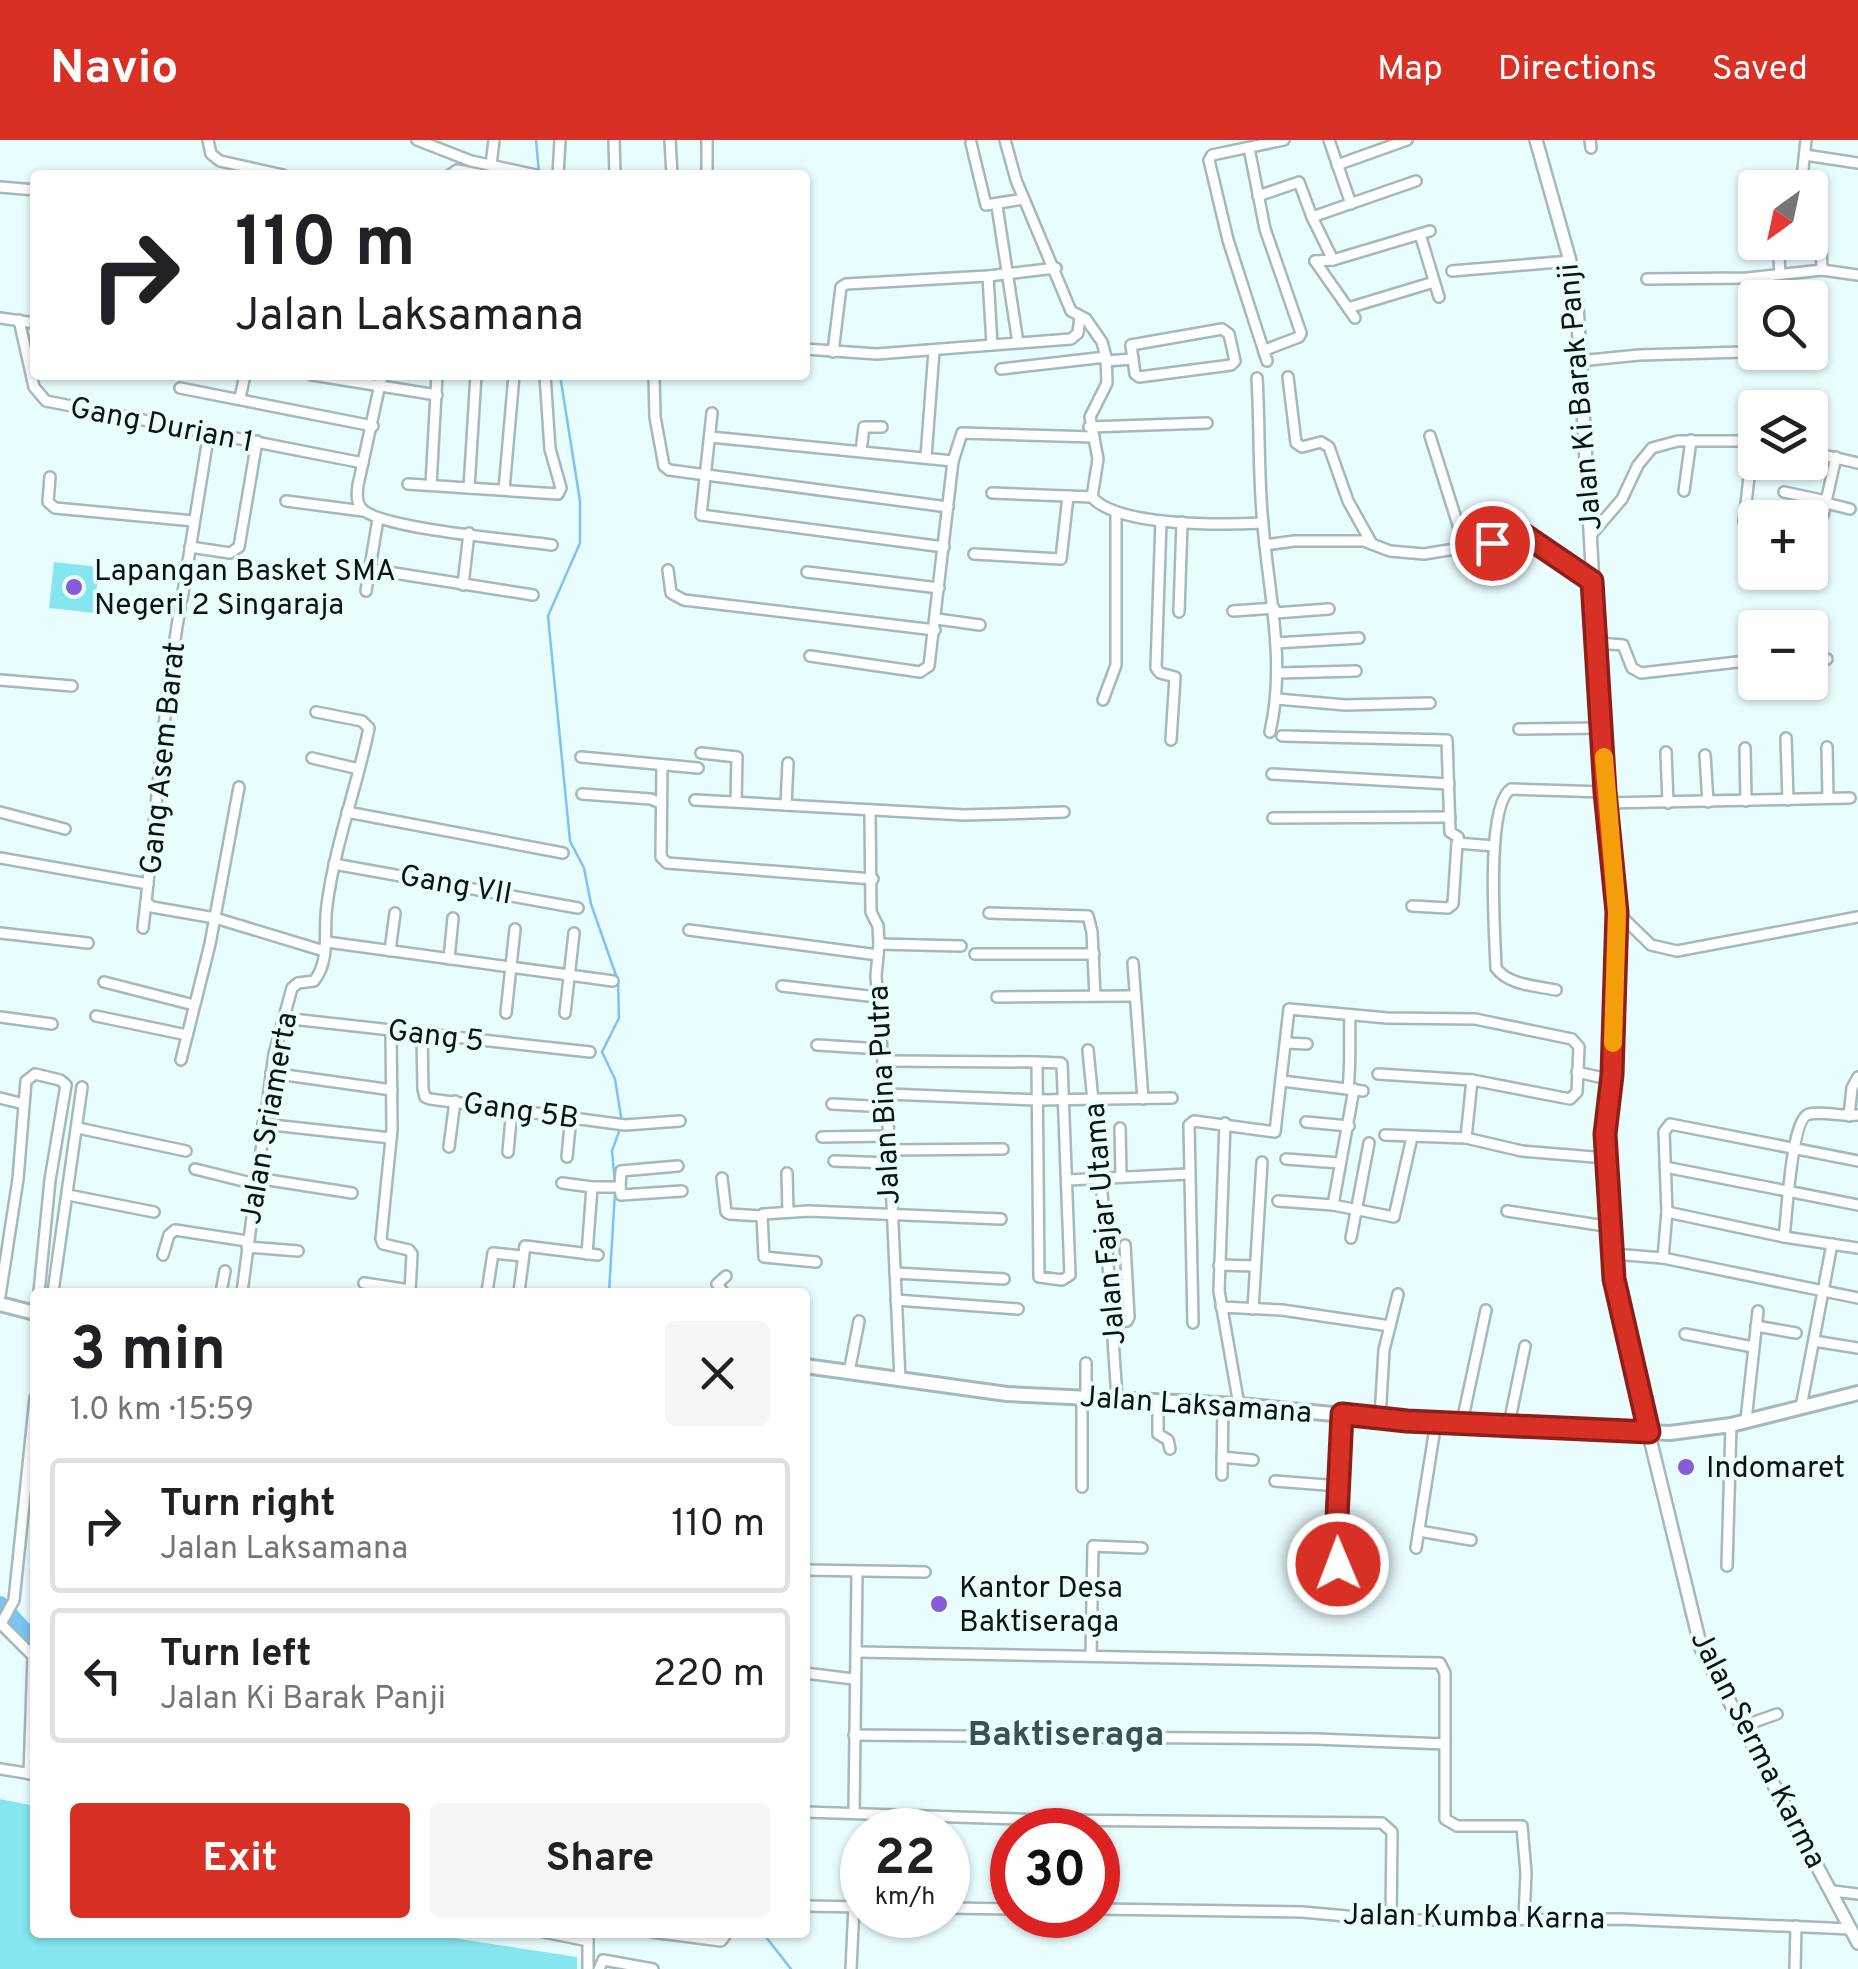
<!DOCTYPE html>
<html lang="en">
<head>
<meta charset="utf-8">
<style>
  body { margin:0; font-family:Overpass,sans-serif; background:#f6f6f6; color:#202124; height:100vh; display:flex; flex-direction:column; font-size:38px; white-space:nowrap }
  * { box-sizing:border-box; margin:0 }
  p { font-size:32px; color:#757577 }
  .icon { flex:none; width:55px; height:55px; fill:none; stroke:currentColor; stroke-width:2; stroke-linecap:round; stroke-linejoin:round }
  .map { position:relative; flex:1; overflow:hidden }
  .side { position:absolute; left:30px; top:1148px; width:780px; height:650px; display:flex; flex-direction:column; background:#fff; border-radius:10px; box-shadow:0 2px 8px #0004 }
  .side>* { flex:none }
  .guide { position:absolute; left:30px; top:30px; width:780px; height:210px; border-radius:10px; box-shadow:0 2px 8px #0004; background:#fff; color:#202124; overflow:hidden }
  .needle { width:65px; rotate:213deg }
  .controls { position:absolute; left:1738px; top:30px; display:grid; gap:20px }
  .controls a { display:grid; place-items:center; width:90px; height:90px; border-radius:10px; background:#fff; box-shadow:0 2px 8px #0004; font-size:50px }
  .speed { position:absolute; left:840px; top:1668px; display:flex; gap:20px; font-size:50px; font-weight:700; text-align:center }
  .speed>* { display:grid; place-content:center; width:130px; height:130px; border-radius:50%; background:#fff; box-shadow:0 2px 8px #0004; line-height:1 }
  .speed small { font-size:25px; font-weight:400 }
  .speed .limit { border:15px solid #d22; background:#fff; color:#111 }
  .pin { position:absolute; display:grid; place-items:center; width:85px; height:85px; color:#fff; margin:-42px; border:5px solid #fff; border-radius:50%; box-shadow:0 2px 10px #0007 }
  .me { position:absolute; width:110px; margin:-55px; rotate:359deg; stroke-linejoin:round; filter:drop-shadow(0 0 8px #0008) }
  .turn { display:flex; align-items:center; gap:35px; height:210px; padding:0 40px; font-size:45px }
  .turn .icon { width:130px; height:130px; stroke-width:2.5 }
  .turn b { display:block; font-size:70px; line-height:85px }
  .round { display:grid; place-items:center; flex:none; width:105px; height:105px; border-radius:10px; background:#f6f6f6 }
  .overview { display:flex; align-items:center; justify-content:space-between; height:170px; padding:0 40px }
  h1 { font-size:60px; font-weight:700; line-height:75px }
  .cta { display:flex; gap:20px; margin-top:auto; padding:20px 40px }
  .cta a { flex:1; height:115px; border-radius:10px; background:#d93025; color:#fff; font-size:40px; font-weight:700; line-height:115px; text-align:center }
  .cta a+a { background:#f6f6f6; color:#202124 }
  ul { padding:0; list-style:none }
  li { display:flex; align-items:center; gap:30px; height:135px; margin:0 20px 15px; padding:0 20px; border:5px solid #e0e0e0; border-radius:10px }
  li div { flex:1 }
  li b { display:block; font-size:38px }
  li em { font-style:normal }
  header { display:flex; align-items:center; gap:60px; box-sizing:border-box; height:140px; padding:0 50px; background:#d93025; color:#fff }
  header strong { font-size:48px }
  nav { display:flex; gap:55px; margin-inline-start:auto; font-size:35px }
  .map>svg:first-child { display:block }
</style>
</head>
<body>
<header>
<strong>Navio</strong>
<nav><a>Map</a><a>Directions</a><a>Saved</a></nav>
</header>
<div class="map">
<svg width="1858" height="1829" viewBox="0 0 1858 1829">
  <rect width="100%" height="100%" fill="#e9fcfe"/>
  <g fill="#85e6f0">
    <path d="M54,422l45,5 -5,46 -45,-5z"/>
    <path d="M0,1659l35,7v126l386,1 156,24v12h-577z"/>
  </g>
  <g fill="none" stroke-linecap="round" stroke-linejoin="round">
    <g stroke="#7cc3f6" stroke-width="2.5">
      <path d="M536,0l3,33"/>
      <path d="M560,235l20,126v42l-32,73 22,225 14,27 7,36 27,77 1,37 -17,34 13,27 7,44 -10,28 3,32"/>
      <path d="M609,1152l6,-100"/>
      <path d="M762,1792l29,37"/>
    </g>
    <path stroke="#7cc3f6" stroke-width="18" d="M0,1465l35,38"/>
    <defs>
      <g id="minor">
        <path d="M208,0l3,14 9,7 63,14"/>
        <path d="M417,0l54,21 65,14"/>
        <path d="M614,0l1,35"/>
        <path d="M670,0l2,35"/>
        <path d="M1005,0l11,40 55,131 15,8 16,23 4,15 1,26 -17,34 8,42 -6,38c25,30 132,28 171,26"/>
        <path d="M1329,0l22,64"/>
        <path d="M1590,0l1,8"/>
        <path d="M971,3l15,62 38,-6"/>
        <path d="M1249,8l16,81 36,104 -2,4 -34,13"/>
        <path d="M1805,15l53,8"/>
        <path d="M491,25l3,-25"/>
        <path d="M1337,25l70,-25"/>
        <path d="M450,35l7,-5 26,5"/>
        <path d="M558,35l2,-35"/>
        <path d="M707,35v-35"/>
        <path d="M1775,40v8"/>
        <path d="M0,47l35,3"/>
        <path d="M1801,48l5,-48"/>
        <path d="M1258,56l41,-14 13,35 104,-36"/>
        <path d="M997,66l21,137"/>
        <path d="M1312,77l21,43"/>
        <path d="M1810,89l11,18 1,23"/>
        <path d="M1420,94l19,63"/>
        <path d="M1778,102l2,32"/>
        <path d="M1315,121l18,-1 97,-29"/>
        <path d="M1315,121l40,57"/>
        <path d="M1452,131l118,-10"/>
        <path d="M988,136l4,69"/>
        <path d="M1647,139l100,-1 75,-8 36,5"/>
        <path d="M1348,168l86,-26"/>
        <path d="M0,178l35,5"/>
        <path d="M19,180l15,67 12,14 317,62"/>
        <path d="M1222,189l7,5 6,27 -4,4 -92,12 -4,-3 -4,-29z"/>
        <path d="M805,209l72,5 194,-15 7,-6 2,-16"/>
        <path d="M833,212l8,-65 5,-3 142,-8 68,-8"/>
        <path d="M1106,221l27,-2"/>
        <path d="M1267,221l-39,-121 -19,-80 3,-5 72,-15"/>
        <path d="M1579,221l60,-6 105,-3"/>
        <path d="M1001,229l105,-12"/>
        <path d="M312,235l125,20"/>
        <path d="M382,235l-24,110c-1,8 -2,16 3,23 17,21 157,32 191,37"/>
        <path d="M654,235l1,42 9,49 5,4 279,37"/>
        <path d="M1288,237l8,66 6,4 19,-5 8,5 19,54 24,43"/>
        <path d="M1257,238c3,49 1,98 6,147 6,71 23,137 7,207"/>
        <path d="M180,248l193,38"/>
        <path d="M240,258l5,-23"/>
        <path d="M712,273l-11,102 243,32"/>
        <path d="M1089,287l118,-4"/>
        <path d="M1430,296l35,111"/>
        <path d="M710,297l243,24"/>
        <path d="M861,311l3,-24h18"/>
        <path d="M1810,312l48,11"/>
        <path d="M926,317l8,-106"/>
        <path d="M50,337l-2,25 7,6 139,13"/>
        <path d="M408,344l150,10 3,-6 -11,-39 -5,-74"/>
        <path d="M431,345l6,-110"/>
        <path d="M469,348l7,-113"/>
        <path d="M504,350l10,-115"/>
        <path d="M1684,351l7,-51"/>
        <path d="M1784,352l42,9"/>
        <path d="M992,353l100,4"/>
        <path d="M286,361l77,10"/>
        <path d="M1826,363l24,6"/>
        <path d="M1823,375l13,-58"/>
        <path d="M1161,381l-5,147 4,5 15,4 -4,63"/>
        <path d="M1744,382l9,-82"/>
        <path d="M1591,395l31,-36 16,-34 14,-17 26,-7h77"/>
        <path d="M1265,405l29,-4h70l26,10 34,3 68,-11 6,-6 16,-6 79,50"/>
        <path d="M190,407l40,6 9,-6 18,-106"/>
        <path d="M974,414l87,5 7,-63"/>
        <path d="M369,429l164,26"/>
        <path d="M668,430l3,23 13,7 251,30"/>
        <path d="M807,432l132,16"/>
        <path d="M463,445l6,-52"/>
        <path d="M366,451l12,-72"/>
        <path d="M182,459l27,-167"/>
        <path d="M180,467l-11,71 -23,224 6,5 63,11 109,33"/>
        <path d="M1233,471l41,-3"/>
        <path d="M1179,472l3,-90"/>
        <path d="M1275,473l54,-4"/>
        <path d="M937,479l43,6"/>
        <path d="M1276,503l83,-5"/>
        <path d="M1598,503l25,2 9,23 9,5 114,-13"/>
        <path d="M810,516l110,16 9,-6 24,-205 9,-28 132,4"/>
        <path d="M1810,516l17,3"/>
        <path d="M1279,533l77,-2"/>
        <path d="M0,540l72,6"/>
        <path d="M1277,559l68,6 85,-2"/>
        <path d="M1103,560l13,-35v-152"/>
        <path d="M1519,589l83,-1"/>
        <path d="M1282,596l165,4 3,92 8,5 1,6"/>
        <path d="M1786,598l2,62"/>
        <path d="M1827,607l1,51"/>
        <path d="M1745,608l1,53"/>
        <path d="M1666,612l2,51"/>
        <path d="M701,613l36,4 -1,45"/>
        <path d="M1705,615l3,47"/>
        <path d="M581,617l117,11"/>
        <path d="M312,618l47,11"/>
        <path d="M662,625l-1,92 6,6 206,16"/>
        <path d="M1272,634l177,10"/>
        <path d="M582,654l69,5 9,4"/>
        <path d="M695,660l269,15 100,-3"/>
        <path d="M1606,663l244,-5"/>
        <path d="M786,665l2,-42"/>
        <path d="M0,672l65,17"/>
        <path d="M347,672l216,41"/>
        <path d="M870,672l1,100 7,14 1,18 -3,32 13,160 11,244"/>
        <path d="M1273,678l177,-1"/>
        <path d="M0,718l148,26"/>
        <path d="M334,724l244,44"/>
        <path d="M1412,766l36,2 5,-4 4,-61 37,3"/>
        <path d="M1617,772l34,33 26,6 181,-34"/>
        <path d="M989,773l99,3 4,16 3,64"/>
        <path d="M143,788l3,-26"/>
        <path d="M689,790l189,25"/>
        <path d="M0,793l88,10"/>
        <path d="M327,802l286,39"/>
        <path d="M879,804l82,2"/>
        <path d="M390,811l5,-38"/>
        <path d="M975,814h119"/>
        <path d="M449,819l4,-41"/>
        <path d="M1133,823l10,136"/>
        <path d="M104,842l90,23"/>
        <path d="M782,846l95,11"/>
        <path d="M1556,850c-20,-4 -48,-5 -60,-22 -1,-33 -11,-162 15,-179l94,3"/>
        <path d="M997,857l137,-1"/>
        <path d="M506,873l9,-84"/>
        <path d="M565,873l9,-80"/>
        <path d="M96,876l91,19"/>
        <path d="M0,877l52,7"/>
        <path d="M283,878l307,34"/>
        <path d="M391,891l1,98 -11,110 2,5 26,6 3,4 -2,38"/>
        <path d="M422,894l1,55 2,8 5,2 195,26 55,-4"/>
        <path d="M1287,903l20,1"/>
        <path d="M817,905l64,4"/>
        <path d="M1088,910l18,184 11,164"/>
        <path d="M181,920l29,-116 29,-157"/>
        <path d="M884,921l153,1 24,1 1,1 8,211 -8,5 -23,-3 -2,-215"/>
        <path d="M1577,932l35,8"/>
        <path d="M271,933l121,17"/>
        <path d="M1282,941l81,10"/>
        <path d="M1348,949c3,-26 1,-49 2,-74"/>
        <path d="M887,954l151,6 134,-2"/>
        <path d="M0,958l24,6"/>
        <path d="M832,964l55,3"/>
        <path d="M1849,976l3,-28 6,-11"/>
        <path d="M1306,982l43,4"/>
        <path d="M1225,983l-6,168 20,114"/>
        <path d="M263,984l128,14"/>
        <path d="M78,988l108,23"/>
        <path d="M1120,988l1,47"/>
        <path d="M1385,995l81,3 56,13 84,7"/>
        <path d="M822,997l67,-1"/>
        <path d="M1466,998l6,-58"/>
        <path d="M449,1007l6,-46"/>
        <path d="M890,1010l113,-1"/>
        <path d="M508,1012l4,-44"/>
        <path d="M567,1017l4,-41"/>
        <path d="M1286,1019l54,4"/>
        <path d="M834,1021l56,2"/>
        <path d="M1665,1027l193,38"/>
        <path d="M195,1029l60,15"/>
        <path d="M787,1033l1,39"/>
        <path d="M256,1038l96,15"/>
        <path d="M722,1038l4,34 3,2 33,2 1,-2 46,-3 192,8"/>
        <path d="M1068,1040l120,-6"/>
        <path d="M562,1043l30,4 -5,67"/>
        <path d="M592,1047h28l1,8 61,-4"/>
        <path d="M620,1047l1,-16 57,-5"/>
        <path d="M68,1055l86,17"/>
        <path d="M1278,1061l55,4 61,12 18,-80"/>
        <path d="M1333,1065l21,-116"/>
        <path d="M1507,1071l105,16"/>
        <path d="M1667,1072l117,25 74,11"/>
        <path d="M762,1076l2,41 52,5"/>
        <path d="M1784,1097c3,-20 7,-119 25,-123 16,-3 33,3 49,1"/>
        <path d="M1351,1098l18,-95"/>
        <path d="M247,1107l51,4"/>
        <path d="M1613,1114l50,4 195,40"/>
        <path d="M163,1115l6,-20 6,-5 72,11"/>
        <path d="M1663,1118l4,-46 -3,-80 6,-8 188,37"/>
        <path d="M1219,1125l36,1"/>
        <path d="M895,1133l109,6"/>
        <path d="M364,1143l46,7"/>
        <path d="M53,1152l29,-205"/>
        <path d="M221,1152l4,-21"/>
        <path d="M242,1152l32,-238 18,-66 6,-5 16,-2c17,-21 9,-51 13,-76 8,-61 30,-118 42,-177l-7,-7 -46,-9"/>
        <path d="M487,1152l6,-39 29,3"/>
        <path d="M519,1152l6,-46 73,9"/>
        <path d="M723,1152l-6,-8 9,-8"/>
        <path d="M0,1156l18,-117 8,-98 9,-7 25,6 6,5 -16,95 -11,112"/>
        <path d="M896,1160l122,9"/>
        <path d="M1221,1167l61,3 108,16"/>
        <path d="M1253,1169l9,-147"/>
        <path d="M1113,1182l14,-1 2,-4 -4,-72"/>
        <path d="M1193,1183l-4,-198 5,-4 81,11 14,-123 98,9 88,1 97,20 7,8 -2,45 -7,7 -98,-19 -94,-6"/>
        <path d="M1756,1186l40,7"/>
        <path d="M1685,1194l68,13"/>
        <path d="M1814,1201l44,7"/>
        <path d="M849,1232l10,-51"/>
        <path d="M1086,1257v-34"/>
        <path d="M1158,1260v34l10,6 2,9"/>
        <path d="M1801,1267l31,-163"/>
        <path d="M1342,1274l-7,146 3,4 15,1"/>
        <path d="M1380,1278l4,-68 14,-56"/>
        <path d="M1746,1280l12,-109"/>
        <path d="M1462,1282l24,-112"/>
        <path d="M1509,1284l16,-78"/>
        <path d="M1222,1317l31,3"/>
        <path d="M1222,1335l1,-71"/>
        <path d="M1275,1341l64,5"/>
        <path d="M1082,1347v-91"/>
        <path d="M1419,1391l52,9"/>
        <path d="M1416,1408l20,-126"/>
        <path d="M1727,1426l4,-141"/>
        <path d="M805,1430l120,2"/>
        <path d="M0,1483l35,35"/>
        <path d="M1,1484l13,-24 21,-202"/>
        <path d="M858,1512l582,11 5,10v146l12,7h65l4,47 -2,45"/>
        <path d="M1091,1516l2,-110 49,2"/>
        <path d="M805,1533l48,6"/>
        <path d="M1743,1586l34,-12"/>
        <path d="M854,1595l462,4 129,5"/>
        <path d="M0,1629l32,5"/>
        <path d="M29,1634l4,-118"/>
        <path d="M805,1672l240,8 337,3 10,9 -1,88"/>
        <path d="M854,1673l3,-241"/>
        <path d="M1833,1751l25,3"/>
        <path d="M805,1766l57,1"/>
        <path d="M948,1768l64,1"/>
        <path d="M1098,1769l204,3 89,8 229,-1 231,10"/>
        <path d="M544,1792l44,9"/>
        <path d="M588,1792v37"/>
        <path d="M652,1792l69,9 7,-9"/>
        <path d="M599,1829l4,-9 50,9"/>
        <path d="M851,1829l3,-63"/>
        <path d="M1795,1829l1,-43"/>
      </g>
      <path id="tertiary" d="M1536,0l34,121 7,44 28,487 12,120 -5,163 -7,59 12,169 84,345 157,295"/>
      <g id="secondary">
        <path d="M0,1164l35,9"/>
        <path d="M805,1226l202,28 232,11 168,16 263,12 61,-8 127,-32"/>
      </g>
    </defs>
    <use href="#minor" stroke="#a3b9bc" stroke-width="14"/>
    <use href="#tertiary" stroke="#a3b9bc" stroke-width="16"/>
    <use href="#secondary" stroke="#a3b9bc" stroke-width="18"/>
    <use href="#minor" stroke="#fff" stroke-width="9"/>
    <use href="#tertiary" stroke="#fff" stroke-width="11"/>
    <use href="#secondary" stroke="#fff" stroke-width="12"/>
  </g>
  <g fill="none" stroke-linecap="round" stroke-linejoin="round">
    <defs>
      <path id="route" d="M1338,1424l-3,-4 7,-146 65,7 242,11 -35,-153 -9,-145 7,-59 5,-163 -12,-120 -13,-211 -72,-49h-12l-16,11"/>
    </defs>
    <use href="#route" stroke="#8d1f18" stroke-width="25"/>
    <use href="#route" stroke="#d93025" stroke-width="18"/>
    <path stroke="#f59e0b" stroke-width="18" d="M1604,617l13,155 -4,131"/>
  </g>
  <g fill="#865dd7" stroke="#e9fcfe" stroke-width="4">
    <circle cx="74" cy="447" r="10"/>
    <circle cx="1686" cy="1327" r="10"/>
    <circle cx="939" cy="1464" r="10"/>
  </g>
  <g text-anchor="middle" stroke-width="8" stroke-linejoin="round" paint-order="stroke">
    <g font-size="30" fill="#0c1415" stroke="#e9fcfe">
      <text transform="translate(1579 257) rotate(-95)" y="10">Jalan Ki Barak Panji</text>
      <text transform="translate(162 284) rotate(11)" y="10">Gang Durian 1</text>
      <text transform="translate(162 618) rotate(-84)" y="10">Gang Asem Barat</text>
      <text transform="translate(456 744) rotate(10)" y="10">Gang VII</text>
      <text transform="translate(436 895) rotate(7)" y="10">Gang 5</text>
      <text transform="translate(883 955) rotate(-93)" y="10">Jalan Bina Putra</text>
      <text transform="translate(521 970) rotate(8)" y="10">Gang 5B</text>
      <text transform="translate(268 978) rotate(-80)" y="10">Jalan Sriamerta</text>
      <text transform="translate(1104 1084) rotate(-95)" y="10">Jalan Fajar Utama</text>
      <text transform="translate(1196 1264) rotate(4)" y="10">Jalan Laksamana</text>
      <text transform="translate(1759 1609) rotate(63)" y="10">Jalan Serma Karma</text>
      <text transform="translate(1474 1776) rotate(1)" y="10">Jalan Kumba Karna</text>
    </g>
    <g font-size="30" fill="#0c1415" stroke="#e9fcfe" text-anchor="start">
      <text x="94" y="440">Lapangan Basket SMA<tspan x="94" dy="34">Negeri 2 Singaraja</tspan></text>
      <text x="1706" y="1337">Indomaret</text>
      <text x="959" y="1457">Kantor Desa<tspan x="959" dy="34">Baktiseraga</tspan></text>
    </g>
    <g font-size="35" font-weight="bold" fill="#3d5153" stroke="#e9fcfe">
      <text x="1066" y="1605">Baktiseraga</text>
    </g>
  </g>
</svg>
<div class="controls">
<a><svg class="needle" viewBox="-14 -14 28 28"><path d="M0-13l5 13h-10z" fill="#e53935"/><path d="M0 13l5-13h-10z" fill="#757577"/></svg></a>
<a><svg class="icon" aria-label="search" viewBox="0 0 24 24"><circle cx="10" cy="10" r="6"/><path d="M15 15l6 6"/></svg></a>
<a><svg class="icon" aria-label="layers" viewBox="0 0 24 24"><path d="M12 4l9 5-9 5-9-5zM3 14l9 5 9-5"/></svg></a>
<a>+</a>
<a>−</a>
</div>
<div class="speed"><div>22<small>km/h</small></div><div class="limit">30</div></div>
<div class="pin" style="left:1492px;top:403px;background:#d93025"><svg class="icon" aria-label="arrive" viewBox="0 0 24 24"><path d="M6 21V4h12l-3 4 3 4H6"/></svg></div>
<svg class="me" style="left:1338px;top:1424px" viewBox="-20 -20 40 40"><circle r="17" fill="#d93025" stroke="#fff" stroke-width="3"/><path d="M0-11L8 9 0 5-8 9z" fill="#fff"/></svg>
<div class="guide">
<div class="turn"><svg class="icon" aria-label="right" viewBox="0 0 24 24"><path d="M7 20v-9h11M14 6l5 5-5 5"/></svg><div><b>110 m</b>Jalan Laksamana</div></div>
</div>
<section class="side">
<div class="overview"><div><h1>3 min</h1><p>1.0 km · 15:59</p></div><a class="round"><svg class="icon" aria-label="close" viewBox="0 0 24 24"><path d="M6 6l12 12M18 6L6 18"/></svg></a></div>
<ul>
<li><svg class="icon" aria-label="right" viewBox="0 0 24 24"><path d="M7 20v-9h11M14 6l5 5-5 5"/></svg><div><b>Turn right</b><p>Jalan Laksamana</p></div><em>110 m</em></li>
<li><svg class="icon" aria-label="left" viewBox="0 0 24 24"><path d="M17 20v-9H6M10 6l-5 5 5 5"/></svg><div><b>Turn left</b><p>Jalan Ki Barak Panji</p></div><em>220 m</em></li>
</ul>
<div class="cta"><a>Exit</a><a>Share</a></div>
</section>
</div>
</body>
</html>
